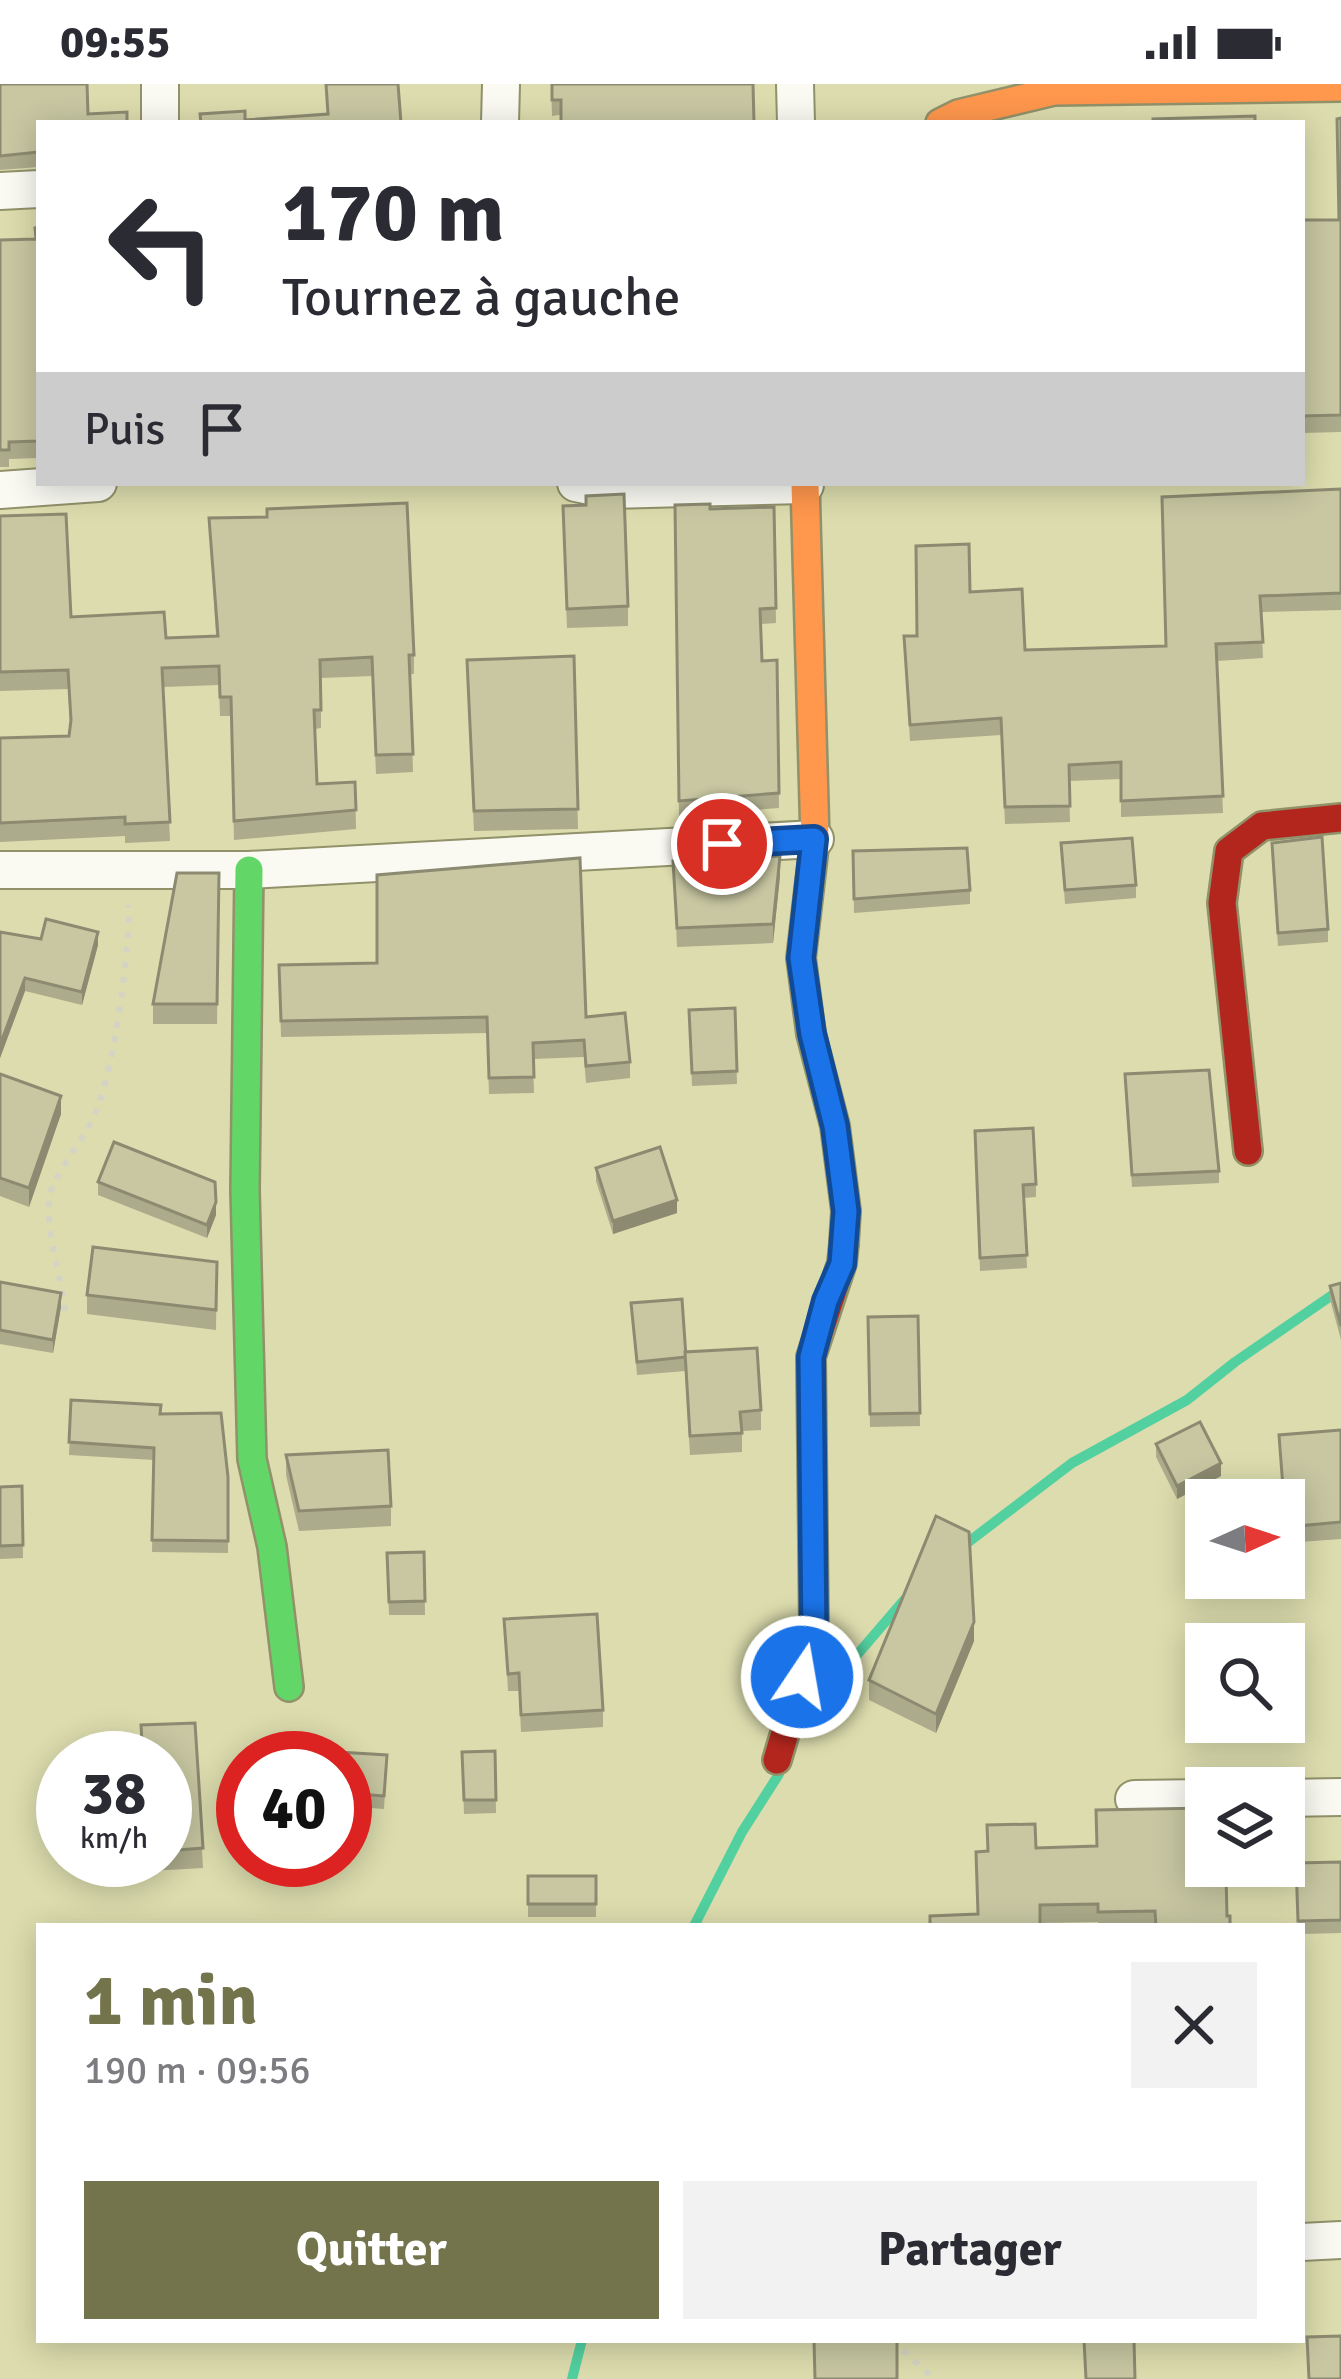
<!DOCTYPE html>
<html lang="fr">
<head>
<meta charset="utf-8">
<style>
  body { margin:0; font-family:Signika,sans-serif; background:#f2f2f3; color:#2b2b33; height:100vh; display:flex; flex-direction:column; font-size:45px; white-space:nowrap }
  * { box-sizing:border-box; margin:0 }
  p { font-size:39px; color:#7c7c81 }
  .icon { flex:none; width:66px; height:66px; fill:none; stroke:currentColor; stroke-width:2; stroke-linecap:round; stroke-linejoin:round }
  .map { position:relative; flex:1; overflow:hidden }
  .details { position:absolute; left:36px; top:1839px; width:1269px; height:420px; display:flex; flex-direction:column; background:#fff; border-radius:0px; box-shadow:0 6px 30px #0003 }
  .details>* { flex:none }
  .top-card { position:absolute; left:36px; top:36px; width:1269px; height:366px; border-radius:0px; box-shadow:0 6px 30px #0003; background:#fff; color:#2b2b33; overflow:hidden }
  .needle { width:78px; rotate:87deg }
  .fabs { position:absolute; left:1185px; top:1395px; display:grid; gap:24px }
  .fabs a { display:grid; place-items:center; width:120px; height:120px; border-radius:0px; background:#fff; box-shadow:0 6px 30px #0003; font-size:60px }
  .speed { position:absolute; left:36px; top:1647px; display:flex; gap:24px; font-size:60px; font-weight:700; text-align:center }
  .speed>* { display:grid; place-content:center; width:156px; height:156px; border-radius:50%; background:#fff; box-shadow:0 6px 30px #0003; line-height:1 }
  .speed small { font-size:30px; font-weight:400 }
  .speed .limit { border:18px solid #d22; background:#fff; color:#111 }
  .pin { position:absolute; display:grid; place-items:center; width:102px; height:102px; color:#fff; margin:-51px; border:6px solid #fff; border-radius:50%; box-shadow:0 3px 12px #0007 }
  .me { position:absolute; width:132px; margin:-66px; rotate:12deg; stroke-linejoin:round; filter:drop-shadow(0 0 9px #0008) }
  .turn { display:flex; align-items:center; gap:42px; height:252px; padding:0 48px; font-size:54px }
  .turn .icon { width:156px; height:156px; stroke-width:2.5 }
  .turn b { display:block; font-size:84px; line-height:102px }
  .then { display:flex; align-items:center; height:114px; padding:0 48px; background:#0003; gap:24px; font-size:45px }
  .round { display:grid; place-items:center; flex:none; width:126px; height:126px; border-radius:0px; background:#f2f2f3 }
  .head { display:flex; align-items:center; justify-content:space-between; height:204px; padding:0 48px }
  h1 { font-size:72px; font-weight:700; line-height:90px; color:#73734c }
  .cta { display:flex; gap:24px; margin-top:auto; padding:24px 48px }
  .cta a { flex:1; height:138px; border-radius:0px; background:#73734c; color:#fff; font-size:48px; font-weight:700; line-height:138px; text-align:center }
  .cta a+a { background:#f2f2f3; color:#2b2b33 }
  .status { display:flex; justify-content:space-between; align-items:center; height:84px; padding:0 60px; background:#fff; direction:ltr }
  .status svg { height:33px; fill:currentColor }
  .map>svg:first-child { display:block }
</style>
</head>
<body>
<div class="status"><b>09:55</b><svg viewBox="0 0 49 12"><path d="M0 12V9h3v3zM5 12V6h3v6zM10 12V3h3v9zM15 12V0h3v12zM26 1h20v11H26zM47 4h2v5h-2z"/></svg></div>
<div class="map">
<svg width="1341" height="2295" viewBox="0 0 1341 2295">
  <rect width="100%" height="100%" fill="#dcdcae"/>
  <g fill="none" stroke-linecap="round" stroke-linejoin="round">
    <g stroke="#52d0a0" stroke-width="10">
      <path d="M958,1466l114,-87 115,-63 48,-38 106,-73"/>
      <path d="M812,1639l26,-46 67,-78"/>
      <path d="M694,1842l48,-94 37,-58"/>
      <path d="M572,2295l10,-39"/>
    </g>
    <defs>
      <g id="street">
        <path d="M795,0l1,39"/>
        <path d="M160,39v-39"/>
        <path d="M500,39l1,-39"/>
        <path d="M0,107l39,-2"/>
        <path d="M576,399l34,7 195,-5"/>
        <path d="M0,406l98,-7"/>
        <path d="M0,786h249l566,-31"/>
        <path d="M1284,1714l57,-1"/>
        <path d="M1134,1715l72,-1"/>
        <path d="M1302,2158l39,-2"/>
      </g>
      <path id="fast" d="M249,786l-4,320 7,269 20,88 17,140"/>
      <g id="slow">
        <path d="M940,39l18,-9 96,-23 287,-4"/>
        <path d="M805,399l10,356 -14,119 10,76 24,92 11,85 -2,32"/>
      </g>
      <g id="jam">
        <path d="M1248,1067l-26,-248 7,-52 33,-25 79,-8"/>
        <path d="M777,1676l37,-125 -3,-278 31,-94 2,-20"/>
      </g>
    </defs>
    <use href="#street" stroke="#91916a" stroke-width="40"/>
    <use href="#fast" stroke="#91916a" stroke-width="32"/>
    <use href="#slow" stroke="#91916a" stroke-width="32"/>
    <use href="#jam" stroke="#91916a" stroke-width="32"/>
    <g stroke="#d4d4c5" stroke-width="6" stroke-dasharray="6 9" stroke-linecap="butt">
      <path d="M65,1227c-3,-31 -23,-93 -14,-120 11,-29 35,-53 46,-82 15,-35 35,-166 31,-204"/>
      <path d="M892,2256l42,39"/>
    </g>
    <use href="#street" stroke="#fafaf3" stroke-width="36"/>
    <use href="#fast" stroke="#63d668" stroke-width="27"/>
    <use href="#slow" stroke="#ff974d" stroke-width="27"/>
    <use href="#jam" stroke="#b3261e" stroke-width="27"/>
  </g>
  <g fill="#acab8b">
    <path d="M0,0l39,39v44l-39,3z"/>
    <path d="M551,0h202l-201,32z"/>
    <path d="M1341,34v314l-39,1v-213h37z"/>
    <path d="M39,143v231l-30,1v8h-9v-227l35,-1z"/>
    <path d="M1341,405v121l-80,2 2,46 -46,3 6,152 -102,4v-38l-52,2 1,41 -65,2 -4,-89 -91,6 -6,-105h13l53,-44 55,58 141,-4z"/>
    <path d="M675,421l35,4 64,-2 2,116 -15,1 1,37 15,-1 2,148 -100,8z"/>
    <path d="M0,432l71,101 95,21 50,-2 -7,-118 205,137v19h-4l3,98 -37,2 -4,-98 -51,2v50l-6,1 2,55 38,-2 1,47 -122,11 -3,-124h-11l-1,-31 -56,2 7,154 -45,2v-7l-125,6v-104l69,-2 1,-11 -2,-36 -68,2z"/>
    <path d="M563,441l65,81v20l-61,2z"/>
    <path d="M574,572l4,173 -104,2 -7,-151z"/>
    <path d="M1061,759l75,42v13l-71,6z"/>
    <path d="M853,767l117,39v14l-116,9z"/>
    <path d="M1272,772l56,73v13l-50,4z"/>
    <path d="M673,777l107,15 -7,67 -96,4z"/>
    <path d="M219,789l-2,151h-64v-20z"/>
    <path d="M0,848l41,7 57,6 -16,60 -57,-14 -25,67z"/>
    <path d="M279,881l307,52 44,45v16l-44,5 -2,-26 -51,2 1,34 -45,1 -2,-61 -206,4z"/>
    <path d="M735,924l2,76 -45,2 -3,-76z"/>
    <path d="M0,990l61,40 -32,93 -29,-11z"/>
    <path d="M1125,1003l94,84v12l-87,4z"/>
    <path d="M975,1047l61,53v13l-12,1 3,70 -47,3z"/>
    <path d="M596,1084l81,45 -64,21 -17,-53z"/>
    <path d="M98,1098l118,33 -9,23 -109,-43z"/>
    <path d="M217,1178l-1,68 -129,-16v-19z"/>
    <path d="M0,1198l61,25 -8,46 -53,-9z"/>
    <path d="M1341,1199v57l-11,-41v-13z"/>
    <path d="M631,1219l55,49 75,58v20l-19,1v21l-52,3 -5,-84 -48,4z"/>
    <path d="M918,1232l2,110 -50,1 -2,-110z"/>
    <path d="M71,1316l89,14 68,63v76l-76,-1 2,-92 -85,-5z"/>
    <path d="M1341,1346v109l-55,4 -7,-108z"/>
    <path d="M1156,1360l65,32 -44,23 -21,-42z"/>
    <path d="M286,1371l105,51v20l-92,5 -13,-56z"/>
    <path d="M22,1402l1,72 -23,1v-72z"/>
    <path d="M424,1468l1,63h-36l-2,-62z"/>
    <path d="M504,1535l99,91v17l-82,5 -2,-41h-11z"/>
    <path d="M974,1557l-38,92 -67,-33v-20z"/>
    <path d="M195,1639l8,145 -54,3 -1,-11h17v-102h-23l-1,-33z"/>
    <path d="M495,1667l1,62 -32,1 -2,-62z"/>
    <path d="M387,1671l-3,54 -39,-3v-48z"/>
    <path d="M1036,1764l184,28 7,40 3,10h-132v-4l-58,1 -63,-9 10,-63z"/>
    <path d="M1341,1778v71l-39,1v-8h-4l-2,-63z"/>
    <rect x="528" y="1792" width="68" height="41"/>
  </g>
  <g fill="#8c8b71">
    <path d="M780,772v20l-7,67v-19z"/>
    <path d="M98,848v13l-16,60v-13z"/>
    <path d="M25,894v13l-25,67v-13z"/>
    <path d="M61,1012v18l-32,93v-19z"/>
    <path d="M677,1116v13l-64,21v-13z"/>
    <path d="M216,1118v13l-9,23v-13z"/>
    <path d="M61,1209v14l-8,46v-13z"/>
    <path d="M1221,1379v13l-44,23v-13z"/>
    <path d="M974,1538v19l-38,92v-19z"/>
  </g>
  <g fill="#c8c7a2" stroke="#8c8b71" stroke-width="3">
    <path d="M0,0h87l1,30 39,-2v11h-88v29l-39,4z"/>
    <path d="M326,0h72l3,39h-200l-1,-9 45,-3v9l83,-6z"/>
    <path d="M552,0h201l1,39h-193v-23h-9z"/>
    <path d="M1255,32v7h-102v-4z"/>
    <path d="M1341,34v297l-39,1v-196h37l-2,-101z"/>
    <path d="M39,143v214l-30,1v8h-9v-210l36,-1 -1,-11z"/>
    <path d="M1341,405v104l-81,3 3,46 -47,2 7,152 -102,5v-39l-52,3 1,41 -65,1 -4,-89 -91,7 -6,-89h13l-1,-90 53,-2 1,48 52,-3 3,61 141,-4 -4,-149z"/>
    <path d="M624,410l4,112 -61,3 -4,-103 23,-1v-9z"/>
    <path d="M407,419l7,152h-5l4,99 -37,1 -4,-98 -52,3 1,50h-7l3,74 38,-2 1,28 -122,11 -3,-124h-11l-1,-31 -57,2 8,154 -45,2v-7l-125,6v-85l69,-2 2,-16 -3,-50 -68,2v-156l66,-2 5,103 93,-5 2,26 52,-2 -9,-118 58,-1v-8z"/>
    <path d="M710,420v5l64,-2 2,101 -16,1 2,52 15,-1 2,133 -100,8 -4,-296z"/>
    <path d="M574,572l4,153 -104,2 -7,-151z"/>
    <path d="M1322,753l6,92 -50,4 -6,-90z"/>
    <path d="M1132,754l4,47 -71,5 -4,-47z"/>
    <path d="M967,764l3,42 -116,9 -1,-48z"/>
    <path d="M780,772l-7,68 -96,4 -4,-67z"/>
    <path d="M580,774l6,159 39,-4 5,49 -44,4 -2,-26 -51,3 1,34 -45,1 -2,-61 -206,4 -2,-56 98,-2v-88z"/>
    <path d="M177,789h42l-2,131h-64z"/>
    <path d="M46,835l52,13 -16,60 -57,-14 -25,67v-113l41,7z"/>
    <path d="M735,924l2,63 -45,2 -3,-63z"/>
    <path d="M1209,986l10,101 -87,4 -7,-101z"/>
    <path d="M0,990l61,22 -32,92 -29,-10z"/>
    <path d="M1033,1044l3,56 -13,1 4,70 -47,3 -5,-127z"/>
    <path d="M114,1058l101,40 1,20 -9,23 -109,-43z"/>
    <path d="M660,1063l17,53 -64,21 -17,-53z"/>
    <path d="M93,1163l124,15 -1,48 -129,-15z"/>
    <path d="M0,1198l61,11 -8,47 -53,-10z"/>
    <path d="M1341,1199v43l-11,-40z"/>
    <path d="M682,1215l4,58 -49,5 -6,-59z"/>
    <path d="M918,1232l2,97 -50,1 -2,-97z"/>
    <path d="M757,1264l4,62 -21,2 2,21 -52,3 -5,-84z"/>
    <path d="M71,1316l90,5 -1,9 61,-1 7,64v64l-76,-1 2,-92 -85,-6z"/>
    <path d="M1200,1338l21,41 -44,23 -21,-42z"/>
    <path d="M1341,1346v92l-55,5 -7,-92z"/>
    <path d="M388,1366l3,56 -92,5 -13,-56z"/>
    <path d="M22,1402l1,59 -23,1v-59z"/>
    <path d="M936,1432l33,16 5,90 -38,92 -67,-34z"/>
    <path d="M424,1468l1,49 -36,1 -2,-49z"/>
    <path d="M597,1530l6,96 -82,5 -2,-42 -11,1 -4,-55z"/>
    <path d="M195,1639l8,125 -38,3v-93h-22l-2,-33z"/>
    <path d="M495,1667l1,49h-32l-2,-48z"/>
    <path d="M338,1668l49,3 -3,41 -39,-3v-35h-7z"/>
    <path d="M1206,1724v58h14v10h6l1,40h3v10h-74l-1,-15 -57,1v-8l-58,1v21h-110v-10l48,-2 -2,-62 12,-1 -1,-26 48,-1 1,24 61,-2 -1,-36z"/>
    <path d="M1341,1778v58l-43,1 -2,-58z"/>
    <rect x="528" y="1792" width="68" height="28"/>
    <path d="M1341,2252v43h-32l-2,-42z"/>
    <path d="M814,2256h83v39h-82z"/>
    <path d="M1084,2256h50l1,39h-49z"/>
  </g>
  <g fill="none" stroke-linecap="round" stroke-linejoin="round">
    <defs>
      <path id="route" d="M722,760l92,-5 -13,119 11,76 23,92 11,85 -4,53 -16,37 -15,56 3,278 -12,42"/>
    </defs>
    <use href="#route" stroke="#114b97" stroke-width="30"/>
    <use href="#route" stroke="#1a73e8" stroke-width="21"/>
  </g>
</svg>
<div class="fabs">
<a><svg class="needle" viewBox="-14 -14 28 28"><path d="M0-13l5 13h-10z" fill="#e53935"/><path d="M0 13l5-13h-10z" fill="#7c7c81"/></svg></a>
<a><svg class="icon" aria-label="search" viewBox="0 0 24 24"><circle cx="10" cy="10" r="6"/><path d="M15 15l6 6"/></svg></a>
<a><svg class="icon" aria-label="layers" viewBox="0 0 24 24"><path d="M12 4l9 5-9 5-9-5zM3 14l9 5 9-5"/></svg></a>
</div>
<div class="speed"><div>38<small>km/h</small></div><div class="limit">40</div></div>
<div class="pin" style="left:722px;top:760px;background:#d93025"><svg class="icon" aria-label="arrive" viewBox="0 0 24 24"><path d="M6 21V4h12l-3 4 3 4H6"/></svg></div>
<svg class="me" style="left:802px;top:1593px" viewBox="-20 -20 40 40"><circle r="17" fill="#1a73e8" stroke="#fff" stroke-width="3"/><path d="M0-11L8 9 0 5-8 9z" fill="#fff"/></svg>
<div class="top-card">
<div class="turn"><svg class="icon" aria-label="left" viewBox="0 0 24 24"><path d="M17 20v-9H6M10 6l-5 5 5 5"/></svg><div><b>170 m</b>Tournez à gauche</div></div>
<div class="then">Puis<svg class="icon" aria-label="arrive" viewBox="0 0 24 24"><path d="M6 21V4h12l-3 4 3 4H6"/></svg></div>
</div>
<section class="details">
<div class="head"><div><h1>1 min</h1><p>190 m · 09:56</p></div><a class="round"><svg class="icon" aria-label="close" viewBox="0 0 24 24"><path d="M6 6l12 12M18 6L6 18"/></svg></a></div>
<div class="cta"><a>Quitter</a><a>Partager</a></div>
</section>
</div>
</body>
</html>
